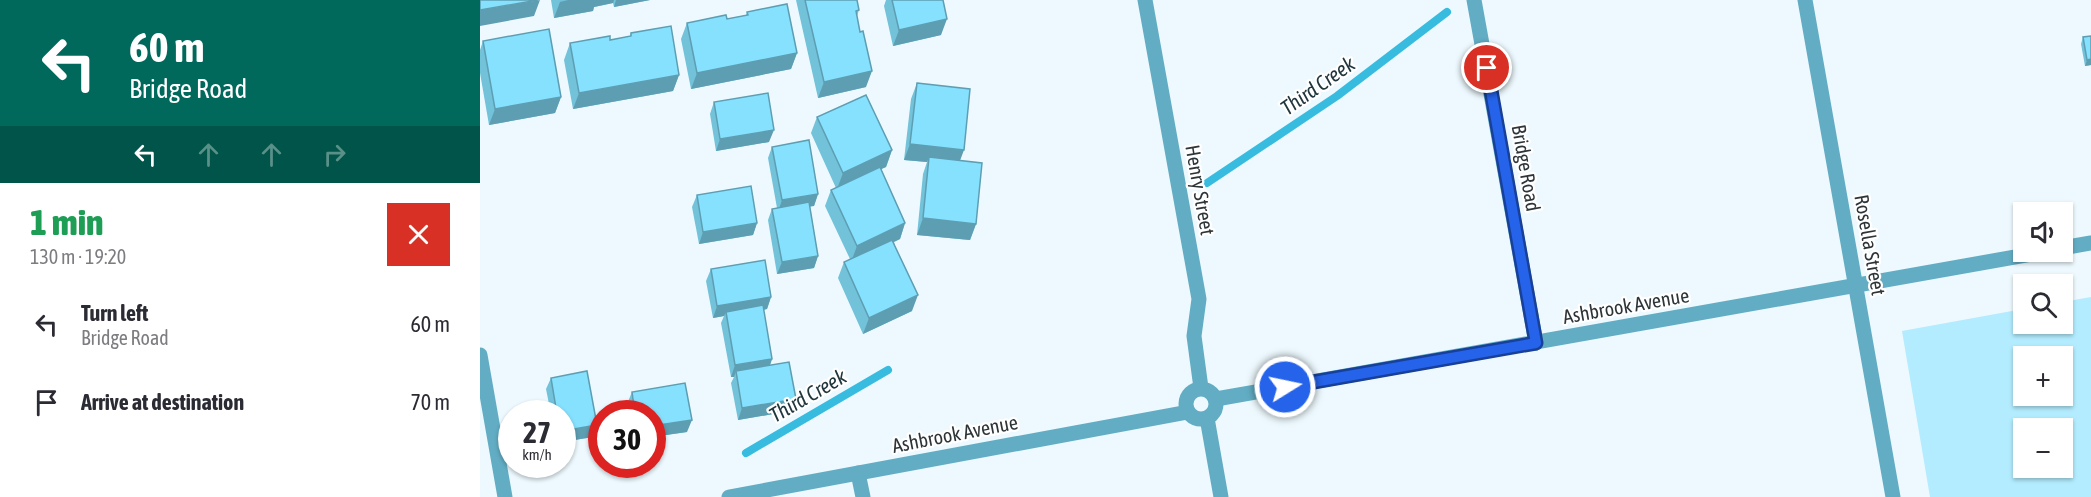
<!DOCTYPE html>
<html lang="en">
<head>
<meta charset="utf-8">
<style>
  body { margin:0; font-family:"Asap Condensed",sans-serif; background:#f2f2f3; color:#2b2b33; height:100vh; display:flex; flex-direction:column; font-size:22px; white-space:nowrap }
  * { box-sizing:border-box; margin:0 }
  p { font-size:20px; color:#7c7c81 }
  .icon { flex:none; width:33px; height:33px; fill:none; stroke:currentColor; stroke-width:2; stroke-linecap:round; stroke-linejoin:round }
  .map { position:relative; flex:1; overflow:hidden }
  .side { display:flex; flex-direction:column; background:#fff; width:480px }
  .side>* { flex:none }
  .banner { background:#00695c; color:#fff; overflow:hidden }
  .buttons { position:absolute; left:1533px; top:202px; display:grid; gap:12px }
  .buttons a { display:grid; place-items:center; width:60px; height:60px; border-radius:0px; background:#fff; box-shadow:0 2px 4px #0004; font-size:30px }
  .speed { position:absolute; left:18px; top:400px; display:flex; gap:12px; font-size:30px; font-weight:700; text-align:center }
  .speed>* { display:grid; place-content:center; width:78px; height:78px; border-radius:50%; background:#fff; box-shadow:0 2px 4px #0004; line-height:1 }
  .speed small { font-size:15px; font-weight:400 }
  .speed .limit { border:9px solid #d22; background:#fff; color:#111 }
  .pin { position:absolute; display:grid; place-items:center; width:51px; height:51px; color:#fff; margin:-26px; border:3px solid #fff; border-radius:50%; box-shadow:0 2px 6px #0007 }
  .me { position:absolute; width:66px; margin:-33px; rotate:80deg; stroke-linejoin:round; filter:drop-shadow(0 0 4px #0008) }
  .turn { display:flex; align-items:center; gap:21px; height:126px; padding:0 30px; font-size:27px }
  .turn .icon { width:78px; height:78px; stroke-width:2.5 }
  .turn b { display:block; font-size:42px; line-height:51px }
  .lanes { display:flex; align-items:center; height:57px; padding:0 30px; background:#0003; justify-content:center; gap:30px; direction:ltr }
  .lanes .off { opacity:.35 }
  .round { display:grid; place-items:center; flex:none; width:63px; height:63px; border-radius:0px; background:#f2f2f3 }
  .summary { display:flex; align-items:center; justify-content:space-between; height:102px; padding:0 30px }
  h1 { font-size:36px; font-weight:800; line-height:45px; color:#1e9e55 }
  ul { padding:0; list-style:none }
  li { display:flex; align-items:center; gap:18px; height:78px; padding:0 30px }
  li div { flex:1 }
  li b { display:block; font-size:22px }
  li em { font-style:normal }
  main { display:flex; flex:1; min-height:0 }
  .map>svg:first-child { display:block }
</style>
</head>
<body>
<main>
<section class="side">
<div class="banner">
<div class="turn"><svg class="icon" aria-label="left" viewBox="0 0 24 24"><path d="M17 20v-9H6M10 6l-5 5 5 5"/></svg><div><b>60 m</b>Bridge Road</div></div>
<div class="lanes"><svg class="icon" aria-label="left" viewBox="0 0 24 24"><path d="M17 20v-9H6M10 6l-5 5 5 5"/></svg><svg class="icon off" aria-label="ahead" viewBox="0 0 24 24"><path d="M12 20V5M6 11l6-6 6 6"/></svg><svg class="icon off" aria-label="ahead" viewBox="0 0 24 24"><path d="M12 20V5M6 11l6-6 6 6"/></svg><svg class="icon off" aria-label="right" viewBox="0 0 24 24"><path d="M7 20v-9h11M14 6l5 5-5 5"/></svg></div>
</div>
<div class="summary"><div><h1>1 min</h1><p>130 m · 19:20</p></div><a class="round" style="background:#d93025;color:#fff"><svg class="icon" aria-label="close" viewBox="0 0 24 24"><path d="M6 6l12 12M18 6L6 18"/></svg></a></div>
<ul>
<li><svg class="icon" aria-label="left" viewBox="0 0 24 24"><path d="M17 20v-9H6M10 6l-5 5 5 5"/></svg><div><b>Turn left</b><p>Bridge Road</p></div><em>60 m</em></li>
<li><svg class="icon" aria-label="arrive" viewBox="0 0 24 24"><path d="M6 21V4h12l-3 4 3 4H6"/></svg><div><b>Arrive at destination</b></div><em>70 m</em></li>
</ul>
</section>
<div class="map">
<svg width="1611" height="497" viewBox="0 0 1611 497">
  <rect width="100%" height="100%" fill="#edf9fe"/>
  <path fill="#b2ecfe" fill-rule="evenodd" d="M1611,297v200h-161l-28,-166 121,-22 1,15h38l1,-22zM1544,357h38v39h-38zM1544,429h38v39h-38z"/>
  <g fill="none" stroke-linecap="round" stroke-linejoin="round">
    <g stroke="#37bcdf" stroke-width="8">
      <path d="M727,183l130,-87 110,-84"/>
      <path d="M266,453l142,-83"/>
    </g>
    <g stroke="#62adc4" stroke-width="15">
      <path d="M665,0l54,299 -5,37 7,52"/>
      <path d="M994,0l62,343"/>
      <path d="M1325,0l88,497"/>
      <path d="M1582,248l29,-5"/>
      <path d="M0,355l25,142"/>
      <circle cx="721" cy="404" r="15"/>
      <path d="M736,399l827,-147"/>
      <path d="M727,418l14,79"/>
      <path d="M378,473l5,24"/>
      <path d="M249,497l459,-85"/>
    </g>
  </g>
  <g fill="#72c2da">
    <path d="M71,0h99l-36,7 -1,-4 -19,4 -1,4 -39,7z"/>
    <path d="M316,0h61l2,10 -2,6 9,71 -48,11z"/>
    <path d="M406,0h57l-2,35 -48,11 -9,-40z"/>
    <path d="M267,12l50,41 -6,16 -100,20 -10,-50 6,-16 40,-4 19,-4z"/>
    <path d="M151,33l48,42 -6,16 -100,18 -9,-49 6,-17 40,-3 20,-4z"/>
    <path d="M1611,36v29l-6,1 -4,-22 2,-7z"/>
    <path d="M3,41l78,56 -6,16 -66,12 -9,-52v-23z"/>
    <path d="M437,83l43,78 16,63 -6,16 -53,-5 6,-61 4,-12 -23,-2 7,-61z"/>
    <path d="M234,102l55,40 -53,9 -6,-37z"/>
    <path d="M337,117l75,33 -6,17 -5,2 24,54 -5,16 -6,3 18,69 -49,23 -25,-56 6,-16 6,-3 -25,-53 6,-16 5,-2 -25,-55z"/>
    <path d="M292,147l46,47 -4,12h-4l8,50 -4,12 -37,6 -9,-54 4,-11 5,-1 -9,-50z"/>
    <path d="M217,195l60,28 -4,12 -54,9 -7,-37z"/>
    <path d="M231,269l60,28 -4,12 -4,1 9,49 -2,6 21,46 -53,9 -7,-37 3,-6h-3l-10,-54 3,-7 -11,2 -7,-37z"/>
    <path d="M71,378l46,47 -4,12 -31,5v-28h-11l-5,-25z"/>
    <path d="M152,392l55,40 -35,5v-23h-23l-2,-10z"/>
  </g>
  <g fill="#5d9eb2">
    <path d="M60,0l-6,16 -54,10v-16z"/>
    <path d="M88,0h46l-1,3 -19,4 -1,4 -39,7 6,-16z"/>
    <path d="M136,0h34l-36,7z"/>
    <path d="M467,19l-6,16 -48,11 6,-16z"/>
    <path d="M317,53l-6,16 -100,20 6,-16z"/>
    <path d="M1611,59v6l-6,1 2,-6z"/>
    <path d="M392,71l-6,16 -48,11 6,-16z"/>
    <path d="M199,75l-6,16 -100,18 6,-16z"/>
    <path d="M81,97l-6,16 -66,12 6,-16z"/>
    <path d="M294,130l-5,12 -53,9 4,-12z"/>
    <path d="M430,144l54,6 -6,16 -29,-9 -2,5 -23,-2z"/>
    <path d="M412,150l-6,17 -49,22 6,-16z"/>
    <path d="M338,194l-4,12 -36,6 4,-12z"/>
    <path d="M443,218l53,6 -6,16 -53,-5z"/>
    <path d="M277,223l-4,12 -54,9 4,-12z"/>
    <path d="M425,223l-5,16 -49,23 6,-16z"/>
    <path d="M338,256l-4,12 -37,6 5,-12z"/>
    <path d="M438,295l-6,16 -49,23 6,-16z"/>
    <path d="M291,297l-4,12 -40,7 -1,-4 -2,4 -11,2 4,-12z"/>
    <path d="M292,359l-4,12h-32l-2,6h-3l4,-12z"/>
    <path d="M316,399l-5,12 -53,9 4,-12z"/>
    <path d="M212,420l-5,12 -35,5v-11z"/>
    <path d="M117,425l-4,12 -31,5v-11z"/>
  </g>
  <g fill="#85e1fe" stroke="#5d9eb2" stroke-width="1.5">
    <path d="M0,0h58l-58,10z"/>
    <path d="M325,0h52l2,10 -3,1 4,21 3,-1 9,40 -48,11z"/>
    <path d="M412,0h51l4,19 -48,11z"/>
    <path d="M307,4l10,49 -100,20 -10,-50 39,-8 1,4 21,-4 -1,-3z"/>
    <path d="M191,26l8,49 -100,18 -9,-50 40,-7v4l21,-4v-3z"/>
    <path d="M69,29l12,68 -66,12 -12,-68z"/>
    <path d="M1611,36v23l-4,1 -4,-23z"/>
    <path d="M437,83l53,6 -6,61 -54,-6z"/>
    <path d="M288,93l6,37 -54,9 -6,-37z"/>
    <path d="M386,95l26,55 -49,23 -26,-56z"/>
    <path d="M329,140l9,54 -36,6 -10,-53z"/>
    <path d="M449,157l53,6 -6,61 -53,-6z"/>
    <path d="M400,167l25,56 -48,23 -26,-56z"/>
    <path d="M271,186l6,37 -54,9 -6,-37z"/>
    <path d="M329,202l9,54 -36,6 -10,-53z"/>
    <path d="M412,240l26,55 -49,23 -25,-56z"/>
    <path d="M285,260l6,37 -54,9 -6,-37z"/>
    <path d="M283,305l9,54 -37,6 -9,-53z"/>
    <path d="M309,362l7,37 -54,9 -6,-37z"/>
    <path d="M107,371l10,54 -35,6v-17h-5l-6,-36z"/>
    <path d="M205,383l7,37 -40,6v-12h-17l-3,-22z"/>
  </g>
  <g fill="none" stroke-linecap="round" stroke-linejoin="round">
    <defs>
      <path id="route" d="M805,387l251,-44 -49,-275"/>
    </defs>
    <use href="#route" stroke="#184099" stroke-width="15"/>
    <use href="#route" stroke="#2563eb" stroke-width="10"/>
  </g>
  <g text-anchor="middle" stroke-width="4.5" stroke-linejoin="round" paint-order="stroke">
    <g font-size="20" fill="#2d3538" stroke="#fff">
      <text transform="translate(1046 168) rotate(80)" y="7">Bridge Road</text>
      <text transform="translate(720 190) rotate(80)" y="7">Henry Street</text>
      <text transform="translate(1390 245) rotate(80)" y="7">Rosella Street</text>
      <text transform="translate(1146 306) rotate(-10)" y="7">Ashbrook Avenue</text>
      <text transform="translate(475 434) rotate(-11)" y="7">Ashbrook Avenue</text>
    </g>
    <g font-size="21" font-style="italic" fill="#21363d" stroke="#fff">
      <text transform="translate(838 86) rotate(-35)" y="7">Third Creek</text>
      <text transform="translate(328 396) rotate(-30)" y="7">Third Creek</text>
    </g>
  </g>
</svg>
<div class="buttons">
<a><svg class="icon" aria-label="sound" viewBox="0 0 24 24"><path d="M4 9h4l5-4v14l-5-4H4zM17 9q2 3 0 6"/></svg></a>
<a><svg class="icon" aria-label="search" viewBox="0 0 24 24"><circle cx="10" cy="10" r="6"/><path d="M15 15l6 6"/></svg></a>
<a>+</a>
<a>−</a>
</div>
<div class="speed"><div>27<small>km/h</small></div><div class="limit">30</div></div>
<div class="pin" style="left:1007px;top:68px;background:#d93025"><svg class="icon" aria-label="arrive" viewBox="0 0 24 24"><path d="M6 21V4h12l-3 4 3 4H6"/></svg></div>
<svg class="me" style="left:805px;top:387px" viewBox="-20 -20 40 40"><circle r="17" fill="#2563eb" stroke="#fff" stroke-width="3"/><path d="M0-11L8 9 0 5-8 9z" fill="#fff"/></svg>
</div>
</main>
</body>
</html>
